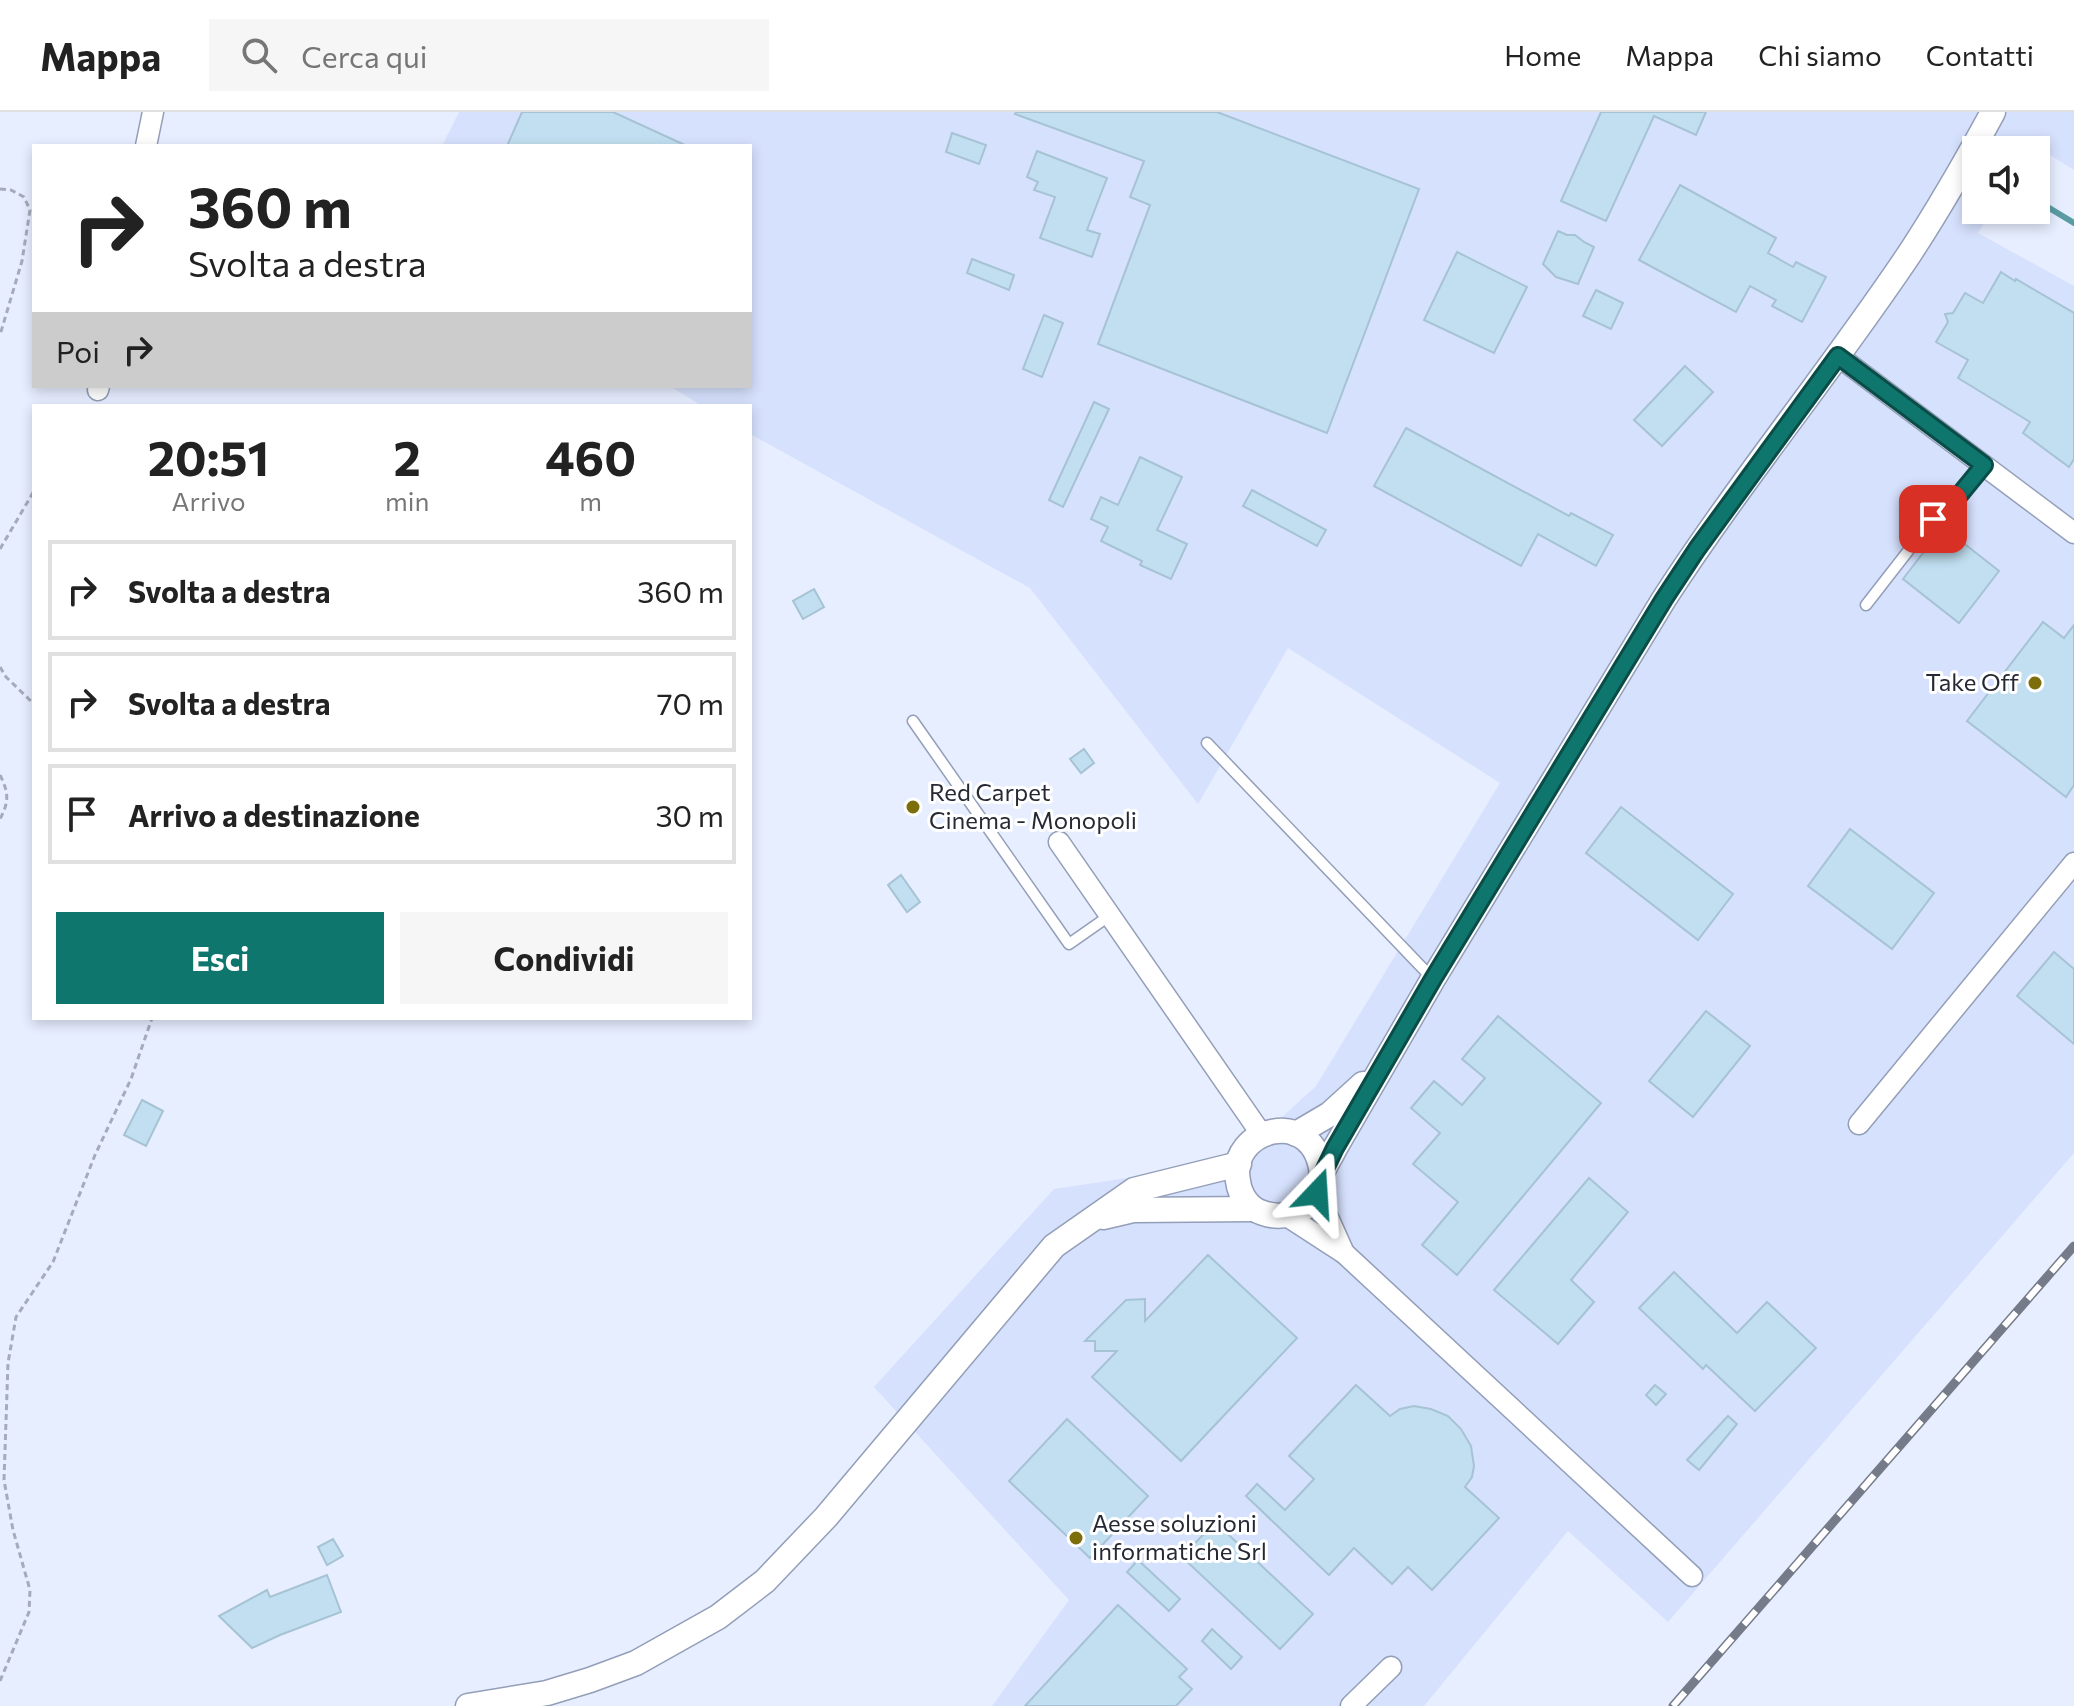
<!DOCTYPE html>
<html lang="it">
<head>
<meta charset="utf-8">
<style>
  body { margin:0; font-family:Commissioner,sans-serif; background:#f6f6f6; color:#222; height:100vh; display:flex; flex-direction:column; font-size:30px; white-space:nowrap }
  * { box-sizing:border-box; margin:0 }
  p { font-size:26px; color:#767676 }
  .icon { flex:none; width:44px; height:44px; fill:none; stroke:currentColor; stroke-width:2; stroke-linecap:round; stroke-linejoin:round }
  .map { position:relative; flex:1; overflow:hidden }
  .details { position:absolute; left:32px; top:292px; width:720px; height:616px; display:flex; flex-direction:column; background:#fff; border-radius:0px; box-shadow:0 4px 12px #0003 }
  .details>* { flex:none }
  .banner { position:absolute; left:32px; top:32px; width:720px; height:244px; border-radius:0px; box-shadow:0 4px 12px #0003; background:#fff; color:#222; overflow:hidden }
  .controls { position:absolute; left:1962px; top:24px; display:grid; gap:16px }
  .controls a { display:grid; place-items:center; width:88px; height:88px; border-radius:0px; background:#fff; box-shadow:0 4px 12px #0003; font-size:40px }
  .pin { position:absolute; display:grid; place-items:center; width:68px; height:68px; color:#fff; margin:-34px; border-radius:16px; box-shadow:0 4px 12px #0006 }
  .me { position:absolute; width:88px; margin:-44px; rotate:20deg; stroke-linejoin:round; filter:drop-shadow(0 0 6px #0008) }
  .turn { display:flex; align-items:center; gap:28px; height:168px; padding:0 24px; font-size:36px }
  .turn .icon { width:104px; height:104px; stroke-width:2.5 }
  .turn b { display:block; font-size:56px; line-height:68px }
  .then { display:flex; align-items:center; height:76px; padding:0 24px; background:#0003; gap:16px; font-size:30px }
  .eta { display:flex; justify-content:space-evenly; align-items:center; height:136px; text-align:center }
  .eta b { font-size:48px; font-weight:700; line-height:56px }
  .action { display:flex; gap:16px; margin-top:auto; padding:16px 24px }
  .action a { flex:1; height:92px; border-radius:0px; background:#0f766e; color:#fff; font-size:32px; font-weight:700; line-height:92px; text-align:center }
  .action a+a { background:#f6f6f6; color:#222 }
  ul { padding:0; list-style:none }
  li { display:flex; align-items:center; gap:24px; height:100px; margin:0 16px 12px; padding:0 8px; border:4px solid #e0e0e0; border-radius:0px }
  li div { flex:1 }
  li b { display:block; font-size:30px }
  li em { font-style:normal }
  header { display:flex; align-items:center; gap:48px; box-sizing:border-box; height:112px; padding:0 40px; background:#fff; border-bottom:2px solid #e0e0e0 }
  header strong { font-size:38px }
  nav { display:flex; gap:44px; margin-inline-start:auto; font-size:28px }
  .search { width:560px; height:72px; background:#f6f6f6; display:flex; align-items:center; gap:20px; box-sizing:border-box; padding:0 28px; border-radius:0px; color:#767676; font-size:30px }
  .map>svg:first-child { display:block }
</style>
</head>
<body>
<header>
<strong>Mappa</strong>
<div class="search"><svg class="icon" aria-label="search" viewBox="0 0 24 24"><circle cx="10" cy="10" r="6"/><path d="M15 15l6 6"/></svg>Cerca qui</div>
<nav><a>Home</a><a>Mappa</a><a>Chi siamo</a><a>Contatti</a></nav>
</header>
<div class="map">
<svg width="2074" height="1594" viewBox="0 0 2074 1594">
  <rect width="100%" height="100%" fill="#e7eeff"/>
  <path fill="#d6e1fd" d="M459,0h1615v58l-40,-25 -4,5h-54v60h17l-15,23 96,53v867l-406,469 -100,-91 -144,175h-432l77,-106 -195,-213 180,-198 179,-27 83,-76 184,-303 -212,-135 -90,156 -168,-216 -280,-154v-28h-48l-32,-20h80v-240h-308z"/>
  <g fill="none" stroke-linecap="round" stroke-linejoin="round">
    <path stroke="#5a9ca3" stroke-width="6" d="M2036,88l38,23"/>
  </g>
  <g fill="#c1dff0" stroke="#a6c3d4" stroke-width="2">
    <path d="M522,0h91l74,34h-180z"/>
    <path d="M1016,0h201l202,77 -92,244 -229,-89 52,-139 -20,-8 14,-36 -129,-47z"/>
    <path d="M1601,0h105l-10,23 -42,-19 -48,105 -45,-20z"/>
    <path d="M952,21l34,12 -7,19 -33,-12z"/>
    <path d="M1037,39l70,27 -20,52 13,4 -8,23 -52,-19 15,-41 -21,-7 4,-8 -11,-5z"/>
    <path d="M1680,73l96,53 -8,15 25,14 3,-5 30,15 -24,45 -30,-16 4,-6 -26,-14 -14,26 -97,-52z"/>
    <path d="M1558,119l9,4h8l9,7 10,5 -16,37 -22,-7 -13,-13z"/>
    <path d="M1457,140l70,35 -33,66 -70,-33z"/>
    <path d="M972,147l42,16 -5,15 -42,-17z"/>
    <path d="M2001,160l14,9 1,-2 58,34v146l-5,8 -46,-34 7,-11 -72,-44 10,-18 -32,-18 12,-20 -3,-8 8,-1 12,-20 18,10z"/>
    <path d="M1596,178l27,13 -12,26 -28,-13z"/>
    <path d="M1044,203l19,8 -21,54 -19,-8z"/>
    <path d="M1685,254l28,26 -51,54 -28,-26z"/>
    <path d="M1094,290l15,7 -46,98 -14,-7z"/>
    <path d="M1406,316l163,88 2,-3 42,22 -17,31 -58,-32 -17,32 -147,-80z"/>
    <path d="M1140,345l42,20 -25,53 30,14 -16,35 -31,-14 2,-4 -41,-20 7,-14 -17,-8 10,-22 17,8z"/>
    <path d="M1252,378l74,40 -9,16 -74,-40z"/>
    <path d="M1943,415l56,44 -40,52 -56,-44z"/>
    <path d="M814,477l10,18 -21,12 -10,-18z"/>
    <path d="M2043,510l21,16 10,-13v160l-8,12 -99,-76z"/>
    <path d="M1084,637l10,14 -13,10 -11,-14z"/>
    <path d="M1621,695l112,87 -35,46 -112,-87z"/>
    <path d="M1850,717l84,64 -42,56 -84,-63z"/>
    <path d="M901,763l19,27 -13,10 -19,-27z"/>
    <path d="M2054,840l20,17v75l-57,-48z"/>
    <path d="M1706,899l44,35 -57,71 -44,-36z"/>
    <path d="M1498,904l103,87 -144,172 -35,-30 36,-43 -45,-38 27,-31 -29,-25 23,-27 28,24 23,-27 -23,-19z"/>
    <path d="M142,988l21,11 -17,35 -22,-11z"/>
    <path d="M1589,1066l39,34 -57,68 23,22 -36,42 -64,-54z"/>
    <path d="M1208,1143l89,83 -116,123 -89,-84 25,-26h-22v-10h-10l41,-41 19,-1v22z"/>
    <path d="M1674,1160l63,61 30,-31 49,46 -61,63 -49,-46 -3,4 -64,-61z"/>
    <path d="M1356,1273l34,31 10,-7 14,-3 17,3 17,7 13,13 10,17 3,20 -2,11 -7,10 34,31 -67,72 -24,-23 -16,17 -38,-36 -25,27 -83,-79 11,-12 28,26 29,-31 -25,-23z"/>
    <path d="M1655,1273l11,9 -10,11 -10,-10z"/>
    <path d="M1728,1304l9,8 -38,46 -12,-10z"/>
    <path d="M1067,1307l81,77 -58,62 -81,-77z"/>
    <path d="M1215,1410l98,92 -33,35 -98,-92z"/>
    <path d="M333,1427l10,17 -16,9 -9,-18z"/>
    <path d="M1138,1448l42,39 -11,12 -42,-39z"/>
    <path d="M327,1463l14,37 -61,23 -28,13 -33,-32 48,-26 3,7z"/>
    <path d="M1118,1493l69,64 -8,8 13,12 -16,17h-151z"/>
    <path d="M1212,1517l30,28 -11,12 -29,-28z"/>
  </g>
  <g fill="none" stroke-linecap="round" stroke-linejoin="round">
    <defs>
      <g id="service">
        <path d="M1866,493l67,-86 14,-9 37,-45"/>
        <path d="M913,609l156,223 40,-28"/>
        <path d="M1207,631l224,234"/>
      </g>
      <g id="minor">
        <path d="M146,34l7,-34"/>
        <path d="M1838,244l236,177"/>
        <path d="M98,278l1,-4"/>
        <path d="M1059,730l203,293"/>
        <path d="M1859,1012l215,-261"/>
        <path d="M1317,1081l27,60"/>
        <path d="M1287,1104l57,37 348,323"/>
        <path d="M1351,1594l40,-39"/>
      </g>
      <g id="tertiary">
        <path d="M1296,1022l34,-20 33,-30"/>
        <path d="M1322,1063c-6,-71 -95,-47 -84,6 2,15 11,28 25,32 20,7 43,0 54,-19 3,-6 3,-12 4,-18 3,-10 10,-19 14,-28l98,-169 231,-380c77,-119 167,-228 246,-346 30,-46 57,-93 83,-141"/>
        <path d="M1103,1105l30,-7 120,-1"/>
        <path d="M468,1594l79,-13 43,-13 46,-17 82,-46 47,-36 61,-64 228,-271 80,-56 105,-26"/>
      </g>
    </defs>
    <use href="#service" stroke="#939eb8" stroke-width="13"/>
    <use href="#minor" stroke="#939eb8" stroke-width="23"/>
    <use href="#tertiary" stroke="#939eb8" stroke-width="27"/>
    <g stroke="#a5abba" stroke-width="3" stroke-dasharray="6 4" stroke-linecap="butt">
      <path d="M0,77l11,1 13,7 6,13 -8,51 -22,74"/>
      <path d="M0,437l34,-58"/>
      <path d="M0,555l6,10 28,27"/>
      <path d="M0,663c9,18 9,27 0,44"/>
      <path d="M0,1569l29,-69 1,-22 -17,-60 -9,-50 4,-117 8,-46 37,-55 42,-107 36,-76 21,-61"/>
    </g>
    <use href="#service" stroke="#fff" stroke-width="10"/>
    <use href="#minor" stroke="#fff" stroke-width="20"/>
    <use href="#tertiary" stroke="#fff" stroke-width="24"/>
    <defs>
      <path id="rail" d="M1673,1594l401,-460"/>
    </defs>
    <use href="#rail" stroke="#767b89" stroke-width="9"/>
    <use href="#rail" stroke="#fff" stroke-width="6" stroke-dasharray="18" stroke-linecap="butt"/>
  </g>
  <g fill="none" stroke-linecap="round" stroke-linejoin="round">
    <defs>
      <path id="route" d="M1317,1081l5,-18 13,-27 98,-169 231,-380 33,-50 141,-193 146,109 -37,45 -14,9"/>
    </defs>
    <use href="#route" stroke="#0a4d48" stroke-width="20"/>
    <use href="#route" stroke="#0f766e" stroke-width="14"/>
  </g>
  <g fill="#7d6e0c" stroke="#fff" stroke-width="3">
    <circle cx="2035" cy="571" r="8"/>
    <circle cx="913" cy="695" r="8"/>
    <circle cx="1076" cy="1426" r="8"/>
  </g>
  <g text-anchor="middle" stroke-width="6" stroke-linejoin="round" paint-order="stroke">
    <g font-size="24" fill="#252934" stroke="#fff" text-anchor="start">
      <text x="2019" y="579" text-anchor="end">Take Off</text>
      <text x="929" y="689">Red Carpet<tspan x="929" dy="28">Cinema - Monopoli</tspan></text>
      <text x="1092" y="1420">Aesse soluzioni<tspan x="1092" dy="28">informatiche Srl</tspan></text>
    </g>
  </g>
</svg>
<div class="controls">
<a><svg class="icon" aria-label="sound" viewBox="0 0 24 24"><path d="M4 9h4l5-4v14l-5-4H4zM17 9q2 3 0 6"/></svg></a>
</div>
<div class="pin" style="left:1933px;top:407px;background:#d93025"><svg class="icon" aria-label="arrive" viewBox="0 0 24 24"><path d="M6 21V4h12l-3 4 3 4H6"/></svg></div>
<svg class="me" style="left:1317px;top:1081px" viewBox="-20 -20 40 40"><path d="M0-17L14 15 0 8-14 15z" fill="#0f766e" stroke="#fff" stroke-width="4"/></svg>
<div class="banner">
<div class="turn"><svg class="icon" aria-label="right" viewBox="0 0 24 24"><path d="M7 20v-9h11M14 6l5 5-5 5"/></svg><div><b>360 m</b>Svolta a destra</div></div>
<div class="then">Poi<svg class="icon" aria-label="right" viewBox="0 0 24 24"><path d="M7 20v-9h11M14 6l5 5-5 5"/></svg></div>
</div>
<section class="details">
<div class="eta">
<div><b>20:51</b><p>Arrivo</p></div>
<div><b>2</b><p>min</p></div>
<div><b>460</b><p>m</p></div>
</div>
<ul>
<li><svg class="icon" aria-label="right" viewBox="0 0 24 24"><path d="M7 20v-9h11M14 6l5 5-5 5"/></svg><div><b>Svolta a destra</b></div><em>360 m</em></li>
<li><svg class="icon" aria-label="right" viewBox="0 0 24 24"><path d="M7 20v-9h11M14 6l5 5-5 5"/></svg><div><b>Svolta a destra</b></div><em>70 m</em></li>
<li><svg class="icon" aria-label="arrive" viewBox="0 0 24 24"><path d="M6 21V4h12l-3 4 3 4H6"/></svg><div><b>Arrivo a destinazione</b></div><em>30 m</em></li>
</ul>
<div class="action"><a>Esci</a><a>Condividi</a></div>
</section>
</div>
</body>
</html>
